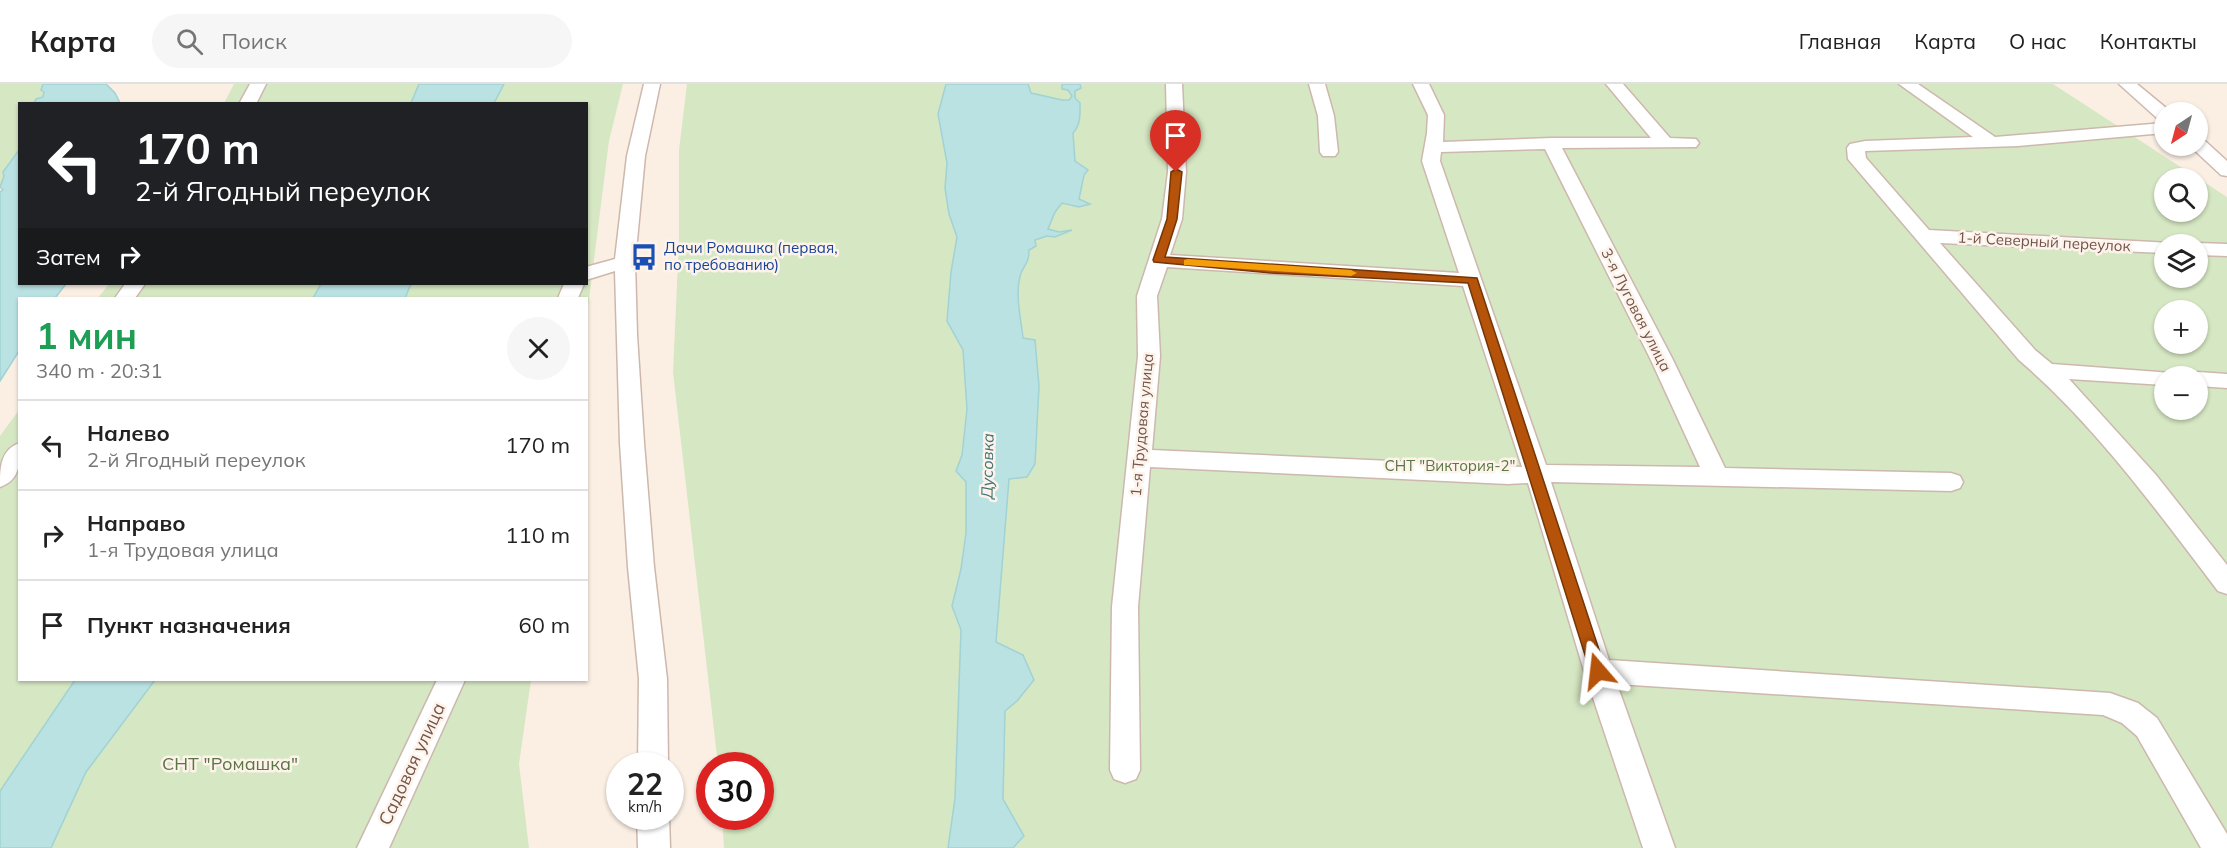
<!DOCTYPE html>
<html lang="ru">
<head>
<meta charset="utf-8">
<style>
  body { margin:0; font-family:Mulish,sans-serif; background:#f6f6f6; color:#222; height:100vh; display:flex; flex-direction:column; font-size:22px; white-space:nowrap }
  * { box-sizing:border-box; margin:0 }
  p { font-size:20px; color:#767676 }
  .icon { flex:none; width:33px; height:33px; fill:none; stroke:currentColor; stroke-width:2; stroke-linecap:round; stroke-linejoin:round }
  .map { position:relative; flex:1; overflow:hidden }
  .drawer { position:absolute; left:18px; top:213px; width:570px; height:384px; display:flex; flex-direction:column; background:#fff; border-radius:0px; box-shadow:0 2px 4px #0004 }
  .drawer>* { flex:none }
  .top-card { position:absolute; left:18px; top:18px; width:570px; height:183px; border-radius:0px; box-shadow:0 2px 4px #0004; background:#202124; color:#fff; overflow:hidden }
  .needle { width:39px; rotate:216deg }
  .controls { position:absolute; left:2154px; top:18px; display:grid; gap:12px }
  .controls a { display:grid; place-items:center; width:54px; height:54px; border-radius:50%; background:#fff; box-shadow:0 2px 4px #0004; font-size:30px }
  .speed { position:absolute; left:606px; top:668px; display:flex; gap:12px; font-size:30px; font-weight:700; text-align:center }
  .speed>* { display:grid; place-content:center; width:78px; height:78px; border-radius:50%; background:#fff; box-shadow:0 2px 4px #0004; line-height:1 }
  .speed small { font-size:15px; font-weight:400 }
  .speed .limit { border:9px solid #d22; background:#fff; color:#111 }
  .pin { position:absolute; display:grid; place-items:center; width:51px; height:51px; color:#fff; margin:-62px -26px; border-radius:50% 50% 50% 0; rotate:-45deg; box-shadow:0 0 6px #0007 }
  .pin .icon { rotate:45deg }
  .me { position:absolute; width:66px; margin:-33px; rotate:343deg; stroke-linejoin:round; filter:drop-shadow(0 0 4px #0008) }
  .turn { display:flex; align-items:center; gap:21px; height:126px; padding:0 18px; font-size:27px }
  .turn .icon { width:78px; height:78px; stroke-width:2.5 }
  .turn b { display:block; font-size:42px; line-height:51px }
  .then { display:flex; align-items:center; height:57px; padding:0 18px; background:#0003; gap:12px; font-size:22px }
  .round { display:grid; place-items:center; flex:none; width:63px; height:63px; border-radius:32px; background:#f6f6f6 }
  .summary { display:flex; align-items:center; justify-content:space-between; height:102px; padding:0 18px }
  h1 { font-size:36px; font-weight:700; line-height:45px; color:#1e9e55 }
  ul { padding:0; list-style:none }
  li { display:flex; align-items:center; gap:18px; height:90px; padding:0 18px; border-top:2px solid #e0e0e0 }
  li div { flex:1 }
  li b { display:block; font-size:22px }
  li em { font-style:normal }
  header { display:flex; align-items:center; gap:36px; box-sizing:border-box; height:84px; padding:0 30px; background:#fff; border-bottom:2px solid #e0e0e0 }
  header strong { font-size:28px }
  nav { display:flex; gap:33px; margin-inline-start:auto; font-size:21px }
  .search { width:420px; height:54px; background:#f6f6f6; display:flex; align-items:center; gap:15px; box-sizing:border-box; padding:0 21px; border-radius:33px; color:#767676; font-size:22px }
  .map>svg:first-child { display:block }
</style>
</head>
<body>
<header>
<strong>Карта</strong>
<div class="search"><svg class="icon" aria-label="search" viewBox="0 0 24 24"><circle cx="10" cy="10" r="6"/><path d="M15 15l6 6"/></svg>Поиск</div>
<nav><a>Главная</a><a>Карта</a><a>О нас</a><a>Контакты</a></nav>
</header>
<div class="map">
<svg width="2227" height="764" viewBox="0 0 2227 764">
  <rect width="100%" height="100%" fill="#fbefe4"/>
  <g fill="#d6e7c3" fill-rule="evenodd">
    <path d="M0,0h43l-2,5 3,2 -1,6 -7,2 -2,4 -14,1 -1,46 -10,12 -9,25z"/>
    <path d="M234,0h389l-14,57 -22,174 -1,-17h-488l11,-14h477v-180l-362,-1z"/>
    <path d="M687,0h1366l174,113v651h-1503l-2,-32h38v-51h-42l-45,-393 6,-131v-91zM2164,94h34v34h-34zM2164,160h34v34h-34zM2164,226h34v34h-34zM2164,292h34v34h-34z"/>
    <path d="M19,326l1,270h511l-12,84 10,84h-529v-412z"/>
  </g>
  <g fill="#bae2e3" stroke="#a1d2d4" stroke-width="1.5">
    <path d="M43,0h63l9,9 5,10h-86l2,-4 7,-2 1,-5 -3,-2z"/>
    <path d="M419,0h85l-10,19h-83z"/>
    <path d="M946,0h82l3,9 31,7h7l3,-4 -4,-6 -6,-1v-5h18l1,4 -6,3v7l5,5c0,12 1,21 -7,30l2,28 13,9 -4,5 -5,24 11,5 -11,3 -17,-4 -7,9 -7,17 11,3 13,-2 -17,7 -8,-1 -12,4 1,6 -7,4c0,15 -6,15 -9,26 -5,19 1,43 3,62l12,2 4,46 -4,78 -8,13 -18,2 -13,163 27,13 11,25 -17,21 -12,10 -2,88 21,37 -11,12h-65l7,-50 6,-168 -9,-24 9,-37 5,-36v-51l-10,-11 6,-16 5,-46 -4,-59 -16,-29 4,-49 6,-35 -8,-23 -4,-26 2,-25 -9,-49z"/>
    <path d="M19,66l1,134h46l-11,14h-35l-1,53 -19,30v-189l3,-2 -3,-3 4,-11 -1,-4z"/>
    <path d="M321,200h90l-6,14h-92z"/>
    <path d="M75,596h80l-69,92 -35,76h-51v-57z"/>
  </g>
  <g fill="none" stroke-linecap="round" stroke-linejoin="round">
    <defs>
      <g id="minor">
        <path d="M250,0h16l-10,20h-17z"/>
        <path d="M644,0h16l-15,72 -10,106 2,73 7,108 10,124 13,112 1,86h-30l1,-86 -11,-112 -8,-124 -5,-172 -29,9v-13l29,-8 12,-103z"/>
        <path d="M1166,0h16l4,88 -4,47 -12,36 289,18 -37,-112 5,-28 1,-18 -15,-31h16l15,31 -1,27 108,-4h100l-45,-54h17l47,54 26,1 3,4 -3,4 -134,1 110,210 53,110 226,5 9,3 3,6 -3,6 -9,3 -400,-9 58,178 501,33 28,10 19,15 70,116v14h-26l-64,-112 -15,-13 -19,-8 -486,-31 58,164h-32l-59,-177 -56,-188 -20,1 -358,-17 -12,140 2,163 -4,9 -11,4 -11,-4 -4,-9 2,-163 26,-251 -1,-60 25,-77 6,-47zM1545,65l105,209 50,109 -154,-2 -106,-304 1,-9zM1167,183l296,19 59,181 -370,-17 8,-94 -3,-60z"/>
        <path d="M1309,0h16l9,32 4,36 -3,4h-12l-3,-4 -2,-36z"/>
        <path d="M1899,0h19l77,53 169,-14v10l-146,13 -153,5 1,7 63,72 242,13 1,1h-8v9l-224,-10 95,107 17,14 120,9 2,3h-10v9l-95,-6 87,96 71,90v29l-9,-3c-61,-80 -122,-165 -199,-231l-171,-201 -1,-11 3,-4 15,-3 108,-4z"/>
        <path d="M2119,0h18l34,28h-7v8l-6,-1z"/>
        <path d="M2198,55l6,1 23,21v15l-6,-1 -29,-27 -2,-2h8z"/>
        <path d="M2198,159l29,1v12l-29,-1v-11h-6z"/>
        <path d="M125,200h20l-10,14h-20z"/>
        <path d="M564,200h20l-6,14h-20z"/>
        <path d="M2198,288l29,2v14l-29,-2v-10h-10z"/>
        <path d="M20,359c0,18 1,37 -20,44 0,-18 0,-38 20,-44z"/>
        <path d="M437,596h28l-76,168h-32z"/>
        <path d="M637,732h32l1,32h-32z"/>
      </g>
    </defs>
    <use href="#minor" stroke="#cdb8ae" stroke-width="3"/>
    <use href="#minor" fill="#fff" fill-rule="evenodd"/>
  </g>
  <path fill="#b45309" stroke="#753606" stroke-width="1.5" d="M1176,85l6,3 -5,47 -12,38 312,21 129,393 -2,5 -6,2 -5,-2 -3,-5 -122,-388 -197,-10 -117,-11 -1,-2 14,-41 4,-47z"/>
  <path fill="#f59e0b" d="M1188,175l163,11 6,3 -6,3 -167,-11v-5z"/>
  <defs>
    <symbol id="bus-bare" viewBox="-9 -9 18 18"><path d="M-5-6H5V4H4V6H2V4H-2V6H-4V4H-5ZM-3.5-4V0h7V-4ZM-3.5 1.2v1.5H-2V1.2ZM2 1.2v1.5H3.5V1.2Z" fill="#1a4fb4" stroke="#fef3ea" stroke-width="2.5" paint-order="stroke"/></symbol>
  </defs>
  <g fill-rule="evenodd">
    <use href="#bus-bare" x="625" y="154" width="38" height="38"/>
  </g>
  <g text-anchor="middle" stroke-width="5" stroke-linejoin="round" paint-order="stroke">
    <g font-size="15" fill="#71544b" stroke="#fef3ea">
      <text transform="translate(2044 158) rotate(3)" y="5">1-й Северный переулок</text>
      <text transform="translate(1636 226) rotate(63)" y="5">3-я Луговая улица</text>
      <text transform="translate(1142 341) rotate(-85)" y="5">1-я Трудовая улица</text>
    </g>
    <g font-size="15" fill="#164399" stroke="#fef3ea" text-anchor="start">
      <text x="664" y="169">Дачи Ромашка (первая,<tspan x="664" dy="17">по требованию)</tspan></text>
    </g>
    <g font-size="15" fill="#597744" stroke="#fef3ea">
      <text x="1450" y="387">СНТ "Виктория-2"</text>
    </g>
    <g font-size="16" font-style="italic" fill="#407476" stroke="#fef3ea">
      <text transform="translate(987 382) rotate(-89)" y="6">Дусовка</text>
    </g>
    <g font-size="18" fill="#597744" stroke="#fef3ea">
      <text x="230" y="686">СНТ "Ромашка"</text>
    </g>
    <g font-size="18" fill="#71544b" stroke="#fef3ea">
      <text transform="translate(412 680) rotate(-65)" y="6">Садовая улица</text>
    </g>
  </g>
</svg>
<div class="controls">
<a><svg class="needle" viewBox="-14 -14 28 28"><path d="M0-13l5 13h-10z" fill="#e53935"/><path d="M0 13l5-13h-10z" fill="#767676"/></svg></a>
<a><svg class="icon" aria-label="search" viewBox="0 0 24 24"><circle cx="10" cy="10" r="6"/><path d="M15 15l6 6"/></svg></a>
<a><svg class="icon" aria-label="layers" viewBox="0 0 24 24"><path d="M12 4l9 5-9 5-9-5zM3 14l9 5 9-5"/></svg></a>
<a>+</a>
<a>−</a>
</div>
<div class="speed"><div>22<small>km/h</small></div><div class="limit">30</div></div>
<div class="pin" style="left:1176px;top:88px;background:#d93025"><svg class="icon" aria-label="arrive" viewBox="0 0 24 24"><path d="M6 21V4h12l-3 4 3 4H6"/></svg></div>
<svg class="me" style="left:1598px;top:587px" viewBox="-20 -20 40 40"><path d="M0-17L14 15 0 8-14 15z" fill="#b45309" stroke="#fff" stroke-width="4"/></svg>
<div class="top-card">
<div class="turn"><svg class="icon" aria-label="left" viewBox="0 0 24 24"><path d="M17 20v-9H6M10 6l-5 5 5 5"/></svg><div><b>170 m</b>2-й Ягодный переулок</div></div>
<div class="then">Затем<svg class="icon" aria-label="right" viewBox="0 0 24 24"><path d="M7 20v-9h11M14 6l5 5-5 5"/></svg></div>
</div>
<section class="drawer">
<div class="summary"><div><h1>1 мин</h1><p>340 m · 20:31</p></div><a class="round"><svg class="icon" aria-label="close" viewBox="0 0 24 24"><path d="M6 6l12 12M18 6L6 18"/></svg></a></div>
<ul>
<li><svg class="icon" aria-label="left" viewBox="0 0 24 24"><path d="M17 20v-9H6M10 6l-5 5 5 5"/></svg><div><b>Налево</b><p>2-й Ягодный переулок</p></div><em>170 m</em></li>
<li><svg class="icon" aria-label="right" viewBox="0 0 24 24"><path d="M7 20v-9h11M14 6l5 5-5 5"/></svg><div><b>Направо</b><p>1-я Трудовая улица</p></div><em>110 m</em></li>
<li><svg class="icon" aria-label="arrive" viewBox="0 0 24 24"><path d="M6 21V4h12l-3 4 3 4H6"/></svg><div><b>Пункт назначения</b></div><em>60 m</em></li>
</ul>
</section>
</div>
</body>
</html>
